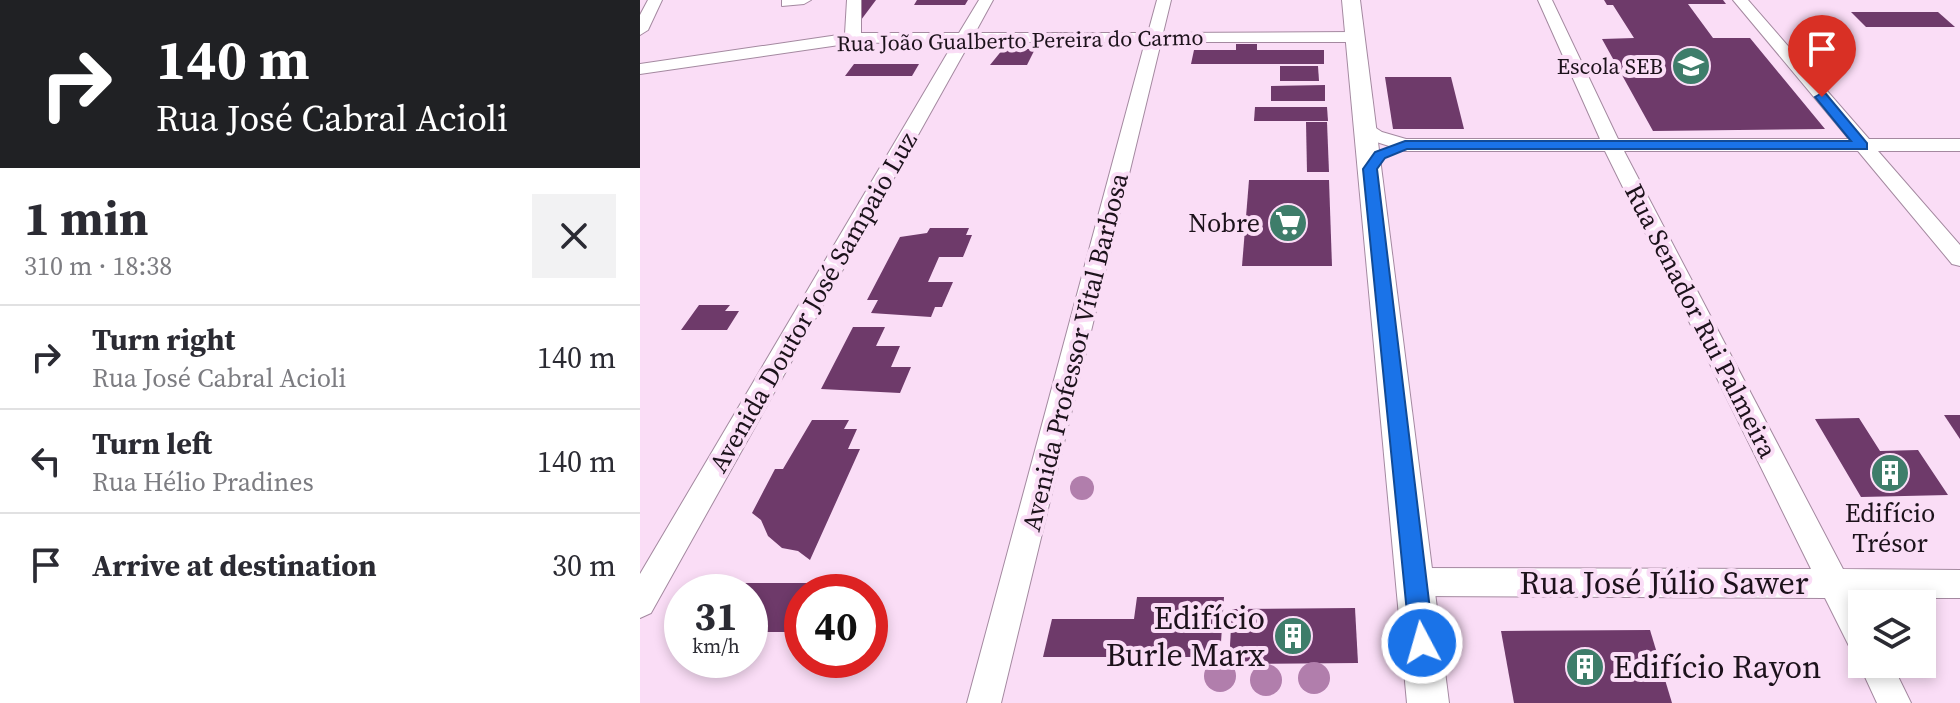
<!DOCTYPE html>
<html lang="en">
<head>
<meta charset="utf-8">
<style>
  body { margin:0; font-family:"Source Serif 4",serif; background:#f2f2f3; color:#2b2b33; height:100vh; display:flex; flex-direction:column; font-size:30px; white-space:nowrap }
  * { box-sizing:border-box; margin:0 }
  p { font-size:26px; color:#7c7c81 }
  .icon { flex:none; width:44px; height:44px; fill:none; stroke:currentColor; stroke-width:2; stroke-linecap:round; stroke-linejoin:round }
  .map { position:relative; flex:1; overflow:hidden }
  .sheet { display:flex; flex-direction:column; background:#fff; width:640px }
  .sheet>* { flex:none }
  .guide { background:#202124; color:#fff; overflow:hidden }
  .fabs { position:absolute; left:1208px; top:590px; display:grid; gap:16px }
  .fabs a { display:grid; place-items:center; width:88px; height:88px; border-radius:0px; background:#fff; box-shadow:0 4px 12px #0003; font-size:40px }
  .speed { position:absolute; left:24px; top:574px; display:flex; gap:16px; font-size:40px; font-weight:700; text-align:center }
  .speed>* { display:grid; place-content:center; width:104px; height:104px; border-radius:50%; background:#fff; box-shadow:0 4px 12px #0003; line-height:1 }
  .speed small { font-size:20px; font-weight:400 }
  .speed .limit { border:12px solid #d22; background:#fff; color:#111 }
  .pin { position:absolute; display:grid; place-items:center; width:68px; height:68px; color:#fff; margin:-82px -34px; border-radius:50% 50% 50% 0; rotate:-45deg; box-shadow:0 0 8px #0007 }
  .pin .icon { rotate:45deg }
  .me { position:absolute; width:88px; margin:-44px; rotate:354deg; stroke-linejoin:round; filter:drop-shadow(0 0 6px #0008) }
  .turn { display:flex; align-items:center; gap:28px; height:168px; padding:0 24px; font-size:36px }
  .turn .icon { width:104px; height:104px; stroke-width:2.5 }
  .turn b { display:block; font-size:56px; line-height:68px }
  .round { display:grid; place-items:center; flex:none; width:84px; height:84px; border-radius:0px; background:#f2f2f3 }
  .overview { display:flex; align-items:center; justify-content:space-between; height:136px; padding:0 24px }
  h1 { font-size:48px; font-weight:700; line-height:60px }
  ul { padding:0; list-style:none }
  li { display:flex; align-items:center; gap:24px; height:104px; padding:0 24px; border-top:2px solid #e1e1e2 }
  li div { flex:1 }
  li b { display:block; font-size:30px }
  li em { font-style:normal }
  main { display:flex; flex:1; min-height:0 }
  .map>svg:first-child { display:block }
</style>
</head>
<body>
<main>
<section class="sheet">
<div class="guide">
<div class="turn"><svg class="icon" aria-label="right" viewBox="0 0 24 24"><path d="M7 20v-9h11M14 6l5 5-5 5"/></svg><div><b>140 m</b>Rua José Cabral Acioli</div></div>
</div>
<div class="overview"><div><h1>1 min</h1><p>310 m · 18:38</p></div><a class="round"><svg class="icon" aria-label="close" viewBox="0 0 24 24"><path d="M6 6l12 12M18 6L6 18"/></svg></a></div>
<ul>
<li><svg class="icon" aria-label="right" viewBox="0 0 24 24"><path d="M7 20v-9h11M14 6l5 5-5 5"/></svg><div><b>Turn right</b><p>Rua José Cabral Acioli</p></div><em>140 m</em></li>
<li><svg class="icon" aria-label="left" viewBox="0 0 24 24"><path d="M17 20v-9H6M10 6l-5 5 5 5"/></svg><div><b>Turn left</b><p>Rua Hélio Pradines</p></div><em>140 m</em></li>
<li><svg class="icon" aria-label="arrive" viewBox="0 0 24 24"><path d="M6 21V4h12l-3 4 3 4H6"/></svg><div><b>Arrive at destination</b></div><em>30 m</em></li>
</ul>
</section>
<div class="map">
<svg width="1320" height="703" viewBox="0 0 1320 703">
  <rect width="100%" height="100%" fill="#faddf6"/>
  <g fill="#6e3a6a">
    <path d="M218,0h18l-21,28z"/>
    <path d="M277,0h51l-3,5h-51z"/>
    <path d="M964,0h119l3,4h-38l25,34h37l75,91 -172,2 -51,-92 32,-1 -21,-33h-6z"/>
    <path d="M1211,12h87l17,15h-89z"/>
    <path d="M596,44h21v6h67v14h-133l3,-14h42z"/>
    <path d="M363,49h32l-8,16h-37z"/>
    <path d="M214,64h65l-7,12h-67z"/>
    <path d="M640,66h38l1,15h-39z"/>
    <path d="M745,77h66l13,52h-71z"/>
    <path d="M685,85v16h-54v-15z"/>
    <path d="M615,107h72l1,14h-74z"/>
    <path d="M666,122h21l2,50h-22z"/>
    <path d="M609,180h80l3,86h-90z"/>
    <path d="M290,228h39l-3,7h6l-9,22h-24l-11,25h25l-11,25h-7l-4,10 -60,-4 7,-13h-11l33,-63 27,-4z"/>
    <path d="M59,305h31l-5,6h14l-12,19h-46z"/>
    <path d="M213,327h32l-9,19h24l-9,21h20l-11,26 -79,-4z"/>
    <path d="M1304,415h16v24z"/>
    <path d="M1219,418l21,33 38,-1 30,45 -87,2 -46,-78z"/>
    <path d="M172,420h37l-5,9h13l-9,20h12l-50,111 -12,-9 -16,-3 -14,-12 -7,-16 -9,-7 23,-44h8z"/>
    <path d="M68,583h106l-4,9h-8v20l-9,20h-43v-40h-47z"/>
    <path d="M497,597h87l-4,60h-177l9,-38h82z"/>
    <path d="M715,608l3,55 -129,1 3,-55z"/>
    <path d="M1010,630l22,73h-158l-13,-72z"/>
  </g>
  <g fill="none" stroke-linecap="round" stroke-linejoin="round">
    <defs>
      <g id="minor">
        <path d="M8,0h14l-14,30 -8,5v-20z"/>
        <path d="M142,0h29l-7,4 -22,2z"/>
        <path d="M207,0h14v33h98l20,-33h14l-18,33h173l9,-33h14l-8,33 192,-1 8,5 -8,5h-194l-160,661h-34l178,-661h-175l-319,571 -11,5v-44l314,-532 -101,1 -213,31v-10l205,-30z"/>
        <path d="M898,0h14l66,139h231l-116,-139h15l121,139h91v12h-82l82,94v21l-8,-2 -94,-113h-234l219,418 117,1v28h-102l4,8v49l-11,-5 -26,-52 -410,-2 -11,-4 -4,-10 4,-10 11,-4 396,1 -206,-418h-200l-35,-11 -14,-14 9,-5 17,11 24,7h194z"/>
        <path d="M1222,656v8h30l19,39h-34l-18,-39z"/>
      </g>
      <path id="tertiary" d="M702,0h18l89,703h-42z"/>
    </defs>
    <use href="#minor" stroke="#a489a0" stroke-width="2"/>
    <use href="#tertiary" stroke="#a489a0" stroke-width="2"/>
    <use href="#minor" fill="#fff" fill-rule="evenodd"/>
    <use href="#tertiary" fill="#fff" fill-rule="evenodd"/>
  </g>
  <g fill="#b17eac">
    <circle cx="442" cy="488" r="12"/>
    <circle cx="580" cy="676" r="16"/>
    <circle cx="674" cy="678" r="16"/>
    <circle cx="626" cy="680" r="16"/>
  </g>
  <path fill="#1a73e8" stroke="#114b97" stroke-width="2" d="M1182,93l4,1 41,49v6h-460l-22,9 -8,11 57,474 -3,8 -9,4 -9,-4 -3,-8 -47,-474 12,-17 30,-11h446l-36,-44z"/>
  <defs>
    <symbol id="school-disc" viewBox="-11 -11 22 22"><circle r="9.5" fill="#3e7d6a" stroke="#faddf6"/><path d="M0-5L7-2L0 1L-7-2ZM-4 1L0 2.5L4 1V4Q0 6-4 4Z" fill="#fff"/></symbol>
    <symbol id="supermarket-disc" viewBox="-11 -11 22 22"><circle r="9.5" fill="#3e7d6a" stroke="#faddf6"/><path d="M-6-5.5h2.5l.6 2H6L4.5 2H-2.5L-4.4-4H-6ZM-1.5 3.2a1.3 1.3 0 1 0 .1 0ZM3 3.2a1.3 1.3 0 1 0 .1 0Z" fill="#fff"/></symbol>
    <symbol id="building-disc" viewBox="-11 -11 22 22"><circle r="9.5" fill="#3e7d6a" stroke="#faddf6"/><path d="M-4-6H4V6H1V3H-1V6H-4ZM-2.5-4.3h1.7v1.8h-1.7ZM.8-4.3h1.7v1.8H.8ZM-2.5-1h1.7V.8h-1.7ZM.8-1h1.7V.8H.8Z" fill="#fff"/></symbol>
  </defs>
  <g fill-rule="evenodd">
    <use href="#school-disc" x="1029" y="44" width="44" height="44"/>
    <use href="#supermarket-disc" x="626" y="201" width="44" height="44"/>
    <use href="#building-disc" x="1228" y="451" width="44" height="44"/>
    <use href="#building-disc" x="631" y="614" width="44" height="44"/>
    <use href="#building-disc" x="923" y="645" width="44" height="44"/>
  </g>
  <g text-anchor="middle" stroke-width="8" stroke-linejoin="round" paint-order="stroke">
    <g font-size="22" fill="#1c121b" stroke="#faddf6">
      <text transform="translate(380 40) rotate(-1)" y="8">Rua João Gualberto Pereira do Carmo</text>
    </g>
    <g font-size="22" fill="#1c121b" stroke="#faddf6" text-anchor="end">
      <text x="1023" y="74">Escola SEB</text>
    </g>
    <g font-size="26" fill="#1c121b" stroke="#faddf6" text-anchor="end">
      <text x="620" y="232">Nobre</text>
      <text x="1250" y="522" text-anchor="middle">Edifício<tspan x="1250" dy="30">Trésor</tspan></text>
    </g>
    <g font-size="26" fill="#1c121b" stroke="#faddf6">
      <text transform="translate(173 302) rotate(-60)" y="9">Avenida Doutor José Sampaio Luz</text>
      <text transform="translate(1061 321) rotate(63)" y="9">Rua Senador Rui Palmeira</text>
      <text transform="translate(435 352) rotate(-76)" y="9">Avenida Professor Vital Barbosa</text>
    </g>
    <g font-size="32" fill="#1c121b" stroke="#faddf6">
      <text x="1024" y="594">Rua José Júlio Sawer</text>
    </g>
    <g font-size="32" fill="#1c121b" stroke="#faddf6" text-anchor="end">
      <text x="625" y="629">Edifício<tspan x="625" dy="37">Burle Marx</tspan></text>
      <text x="973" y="678" text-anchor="start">Edifício Rayon</text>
    </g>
  </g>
</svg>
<div class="fabs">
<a><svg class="icon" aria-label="layers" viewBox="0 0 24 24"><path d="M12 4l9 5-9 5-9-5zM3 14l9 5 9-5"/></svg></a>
</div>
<div class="speed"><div>31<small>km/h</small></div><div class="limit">40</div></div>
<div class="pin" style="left:1182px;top:97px;background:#d93025"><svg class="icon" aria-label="arrive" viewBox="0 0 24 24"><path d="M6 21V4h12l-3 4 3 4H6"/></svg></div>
<svg class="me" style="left:782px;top:643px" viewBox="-20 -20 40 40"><circle r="17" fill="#1a73e8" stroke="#fff" stroke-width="3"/><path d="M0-11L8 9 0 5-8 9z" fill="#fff"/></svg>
</div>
</main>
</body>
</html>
